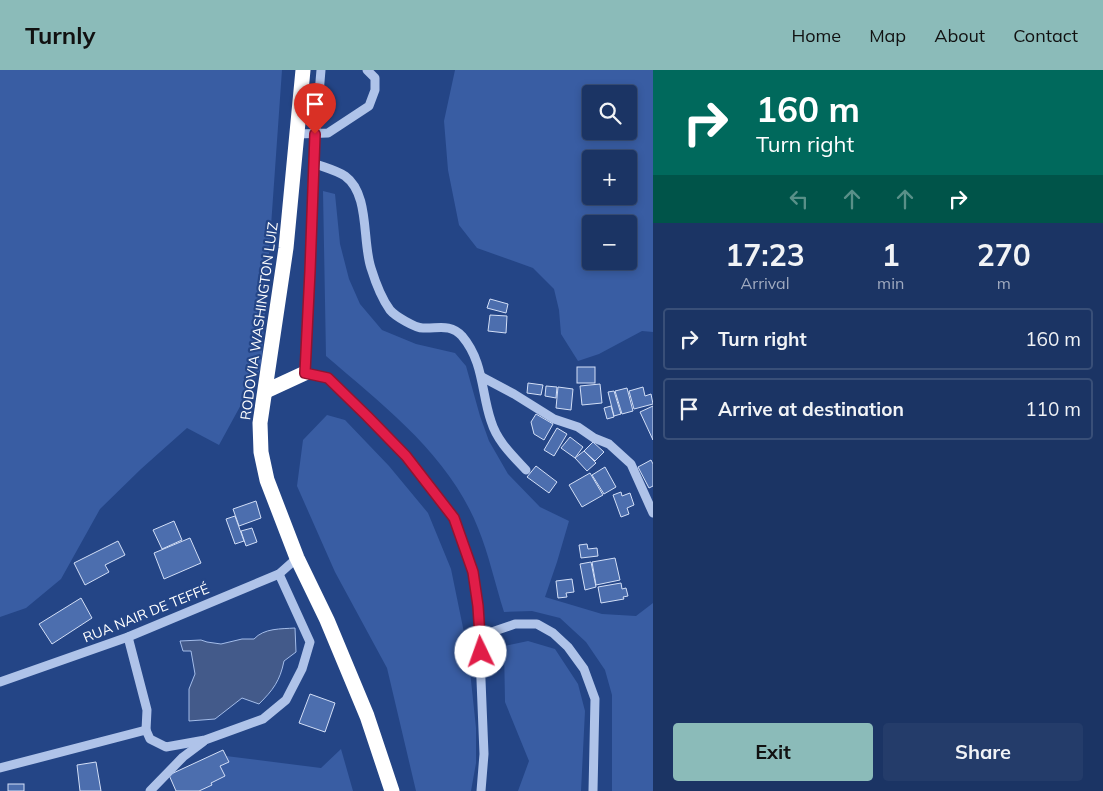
<!DOCTYPE html>
<html lang="en">
<head>
<meta charset="utf-8">
<style>
  body { margin:0; font-family:Mulish,sans-serif; background:#243c6a; color:#f1f3f6; height:100vh; display:flex; flex-direction:column; font-size:19px; white-space:nowrap }
  * { box-sizing:border-box; margin:0 }
  p { font-size:16px; color:#a0aabf }
  .icon { flex:none; width:28px; height:28px; fill:none; stroke:currentColor; stroke-width:2; stroke-linecap:round; stroke-linejoin:round }
  .map { position:relative; flex:1; overflow:hidden }
  .details { display:flex; flex-direction:column; background:#1b3464; width:450px }
  .details>* { flex:none }
  .banner { background:#00695c; color:#fff; overflow:hidden }
  .tools { position:absolute; left:582px; top:15px; display:grid; gap:10px }
  .tools a { display:grid; place-items:center; width:55px; height:55px; border-radius:5px; background:#1b3464; box-shadow:0 2px 8px #0003,0 0 0 1px #394f78; font-size:25px }
  .pin { position:absolute; display:grid; place-items:center; width:42px; height:42px; color:#fff; margin:-51px -21px; border-radius:50% 50% 50% 0; rotate:-45deg; box-shadow:0 0 5px #0007 }
  .pin .icon { rotate:45deg }
  .me { position:absolute; width:55px; margin:-28px; rotate:357deg; stroke-linejoin:round; filter:drop-shadow(0 0 4px #0008) }
  .turn { display:flex; align-items:center; gap:18px; height:105px; padding:0 20px; font-size:22px }
  .turn .icon { width:65px; height:65px; stroke-width:2.5 }
  .turn b { display:block; font-size:35px; line-height:42px }
  .lanes { display:flex; align-items:center; height:48px; padding:0 20px; background:#0003; justify-content:center; gap:25px; direction:ltr }
  .lanes .off { opacity:.35 }
  .eta { display:flex; justify-content:space-evenly; align-items:center; height:85px; text-align:center }
  .eta b { font-size:30px; font-weight:700; line-height:35px }
  .primary-button { display:flex; gap:10px; margin-top:auto; padding:10px 20px }
  .primary-button a { flex:1; height:58px; border-radius:5px; background:#8bbbb9; color:#111; font-size:20px; font-weight:700; line-height:58px; text-align:center }
  .primary-button a+a { background:#243c6a; color:#f1f3f6 }
  ul { padding:0; list-style:none }
  li { display:flex; align-items:center; gap:15px; height:62px; margin:0 10px 8px; padding:0 10px; border:2px solid #394f78; border-radius:5px }
  li div { flex:1 }
  li b { display:block; font-size:19px }
  li em { font-style:normal }
  header { display:flex; align-items:center; gap:30px; box-sizing:border-box; height:70px; padding:0 25px; background:#8bbbb9; color:#111 }
  header strong { font-size:24px }
  nav { display:flex; gap:28px; margin-inline-start:auto; font-size:18px }
  main { display:flex; flex:1; min-height:0 }
  .map>svg:first-child { display:block }
</style>
</head>
<body>
<header>
<strong>Turnly</strong>
<nav><a>Home</a><a>Map</a><a>About</a><a>Contact</a></nav>
</header>
<main>
<div class="map">
<svg width="653" height="721" viewBox="0 0 653 721">
  <rect width="100%" height="100%" fill="#244586"/>
  <g fill="#395da3" fill-rule="evenodd">
    <path d="M0,0h282l-21,298 -42,77 -32,-17 -46,41 -41,40 -39,70 -35,29 -26,9z"/>
    <path d="M455,0h198v262l-11,-1 -43,23 -21,7 -17,-27 -2,-24 -5,-21 -21,-21 -56,-20 -18,-23 -11,-55 -4,-49zM591,24h38v37h-38zM591,89h38v37h-38zM591,154h38v37h-38z"/>
    <path d="M323,121l12,3 5,50 9,35 11,25 22,26 34,14 39,9 11,13 14,50 9,25 19,33 32,33 29,14 -12,41 -12,35 57,17 34,2 17,-13v188h-41v-96l-7,-25 -19,-28 -26,-24 -28,-7 -28,1c-9,-28 -15,-57 -26,-84 -29,-73 -94,-122 -152,-172z"/>
    <path d="M327,345l18,5 44,46 39,47 23,56 17,83 8,76v35l-5,28h-55l-29,-123 -52,-96 -38,-86 6,-46z"/>
    <path d="M528,571l27,8 23,35 7,27 -4,80h-63l11,-30 -24,-59 -1,-56z"/>
    <path d="M341,679l12,42h-164l37,-35 95,12z"/>
  </g>
  <path fill="#435a8a" stroke="#a3bce9" d="M295,558l1,24 -12,9c-4,20 -11,29 -25,43l-17,-6 -27,21 -26,2v-32l6,-15 -4,-23h-8l-3,-10 21,-1 6,2 14,2 21,-5h12c10,-11 27,-10 41,-11z"/>
  <g fill="#4c6eae" stroke="#d3dff7">
    <path d="M490,229l18,5 -2,9 -19,-5z"/>
    <path d="M490,245l17,1 -1,17 -18,-2z"/>
    <rect x="577" y="297" width="18" height="16"/>
    <path d="M528,313l15,2 -2,10 -14,-2z"/>
    <path d="M600,314l2,19 -20,2 -2,-19z"/>
    <path d="M546,316l11,1 -1,11 -11,-2z"/>
    <path d="M558,317l15,2 -2,21 -15,-2z"/>
    <path d="M643,317l2,9 6,-2 2,10 -19,5 -5,-18z"/>
    <path d="M627,318l6,23 -11,3 -7,-23z"/>
    <path d="M614,321l7,23 -7,2 -6,-24z"/>
    <path d="M611,336l3,11 -7,2 -3,-11z"/>
    <path d="M653,336v34l-13,-28z"/>
    <path d="M536,344l17,10 -9,16 -10,-6 -3,-12z"/>
    <path d="M557,358l10,6 -13,22 -10,-6z"/>
    <path d="M570,367l13,10 -8,11 -14,-10z"/>
    <path d="M593,372l11,10 -9,9 -11,-10z"/>
    <path d="M584,381l12,12 -9,8 -12,-13z"/>
    <path d="M651,390l2,4v22l-4,2 -11,-21z"/>
    <path d="M536,396l21,16 -8,11 -22,-16z"/>
    <path d="M605,397l11,20 -12,7 -12,-19z"/>
    <path d="M590,403l13,22 -21,12 -13,-22z"/>
    <path d="M621,422l1,4 8,-3 4,12 -7,3 2,6 -8,3 -8,-22z"/>
    <path d="M256,431l5,17 -22,8 -6,-17z"/>
    <path d="M235,446l9,25 -9,3 -9,-25z"/>
    <path d="M174,451l8,19 -20,9 -9,-19z"/>
    <path d="M252,458l5,14 -11,4 -5,-15z"/>
    <path d="M190,468l11,25 -37,16 -10,-26z"/>
    <path d="M118,471l7,14 -20,10 4,7 -24,13 -11,-22z"/>
    <path d="M587,474l1,5 9,-1 1,8 -17,2 -2,-13z"/>
    <path d="M615,488l5,22 -24,5 -4,-23z"/>
    <path d="M591,492l5,25 -11,3 -5,-26z"/>
    <path d="M572,509l2,13 -8,1 1,4 -9,1 -2,-17z"/>
    <path d="M621,513l1,6 4,-1 2,8 -5,1 1,2 -23,4 -3,-16z"/>
    <path d="M81,528l11,20 -40,26 -13,-20z"/>
    <path d="M310,624l25,9 -10,29 -26,-9z"/>
    <path d="M223,680l6,12 -9,4 5,10 -14,7 1,2 -13,6h-23l-7,-16z"/>
    <path d="M96,692l5,29h-21l-3,-26z"/>
    <rect x="8" y="714" width="16" height="7"/>
  </g>
  <g fill="none" stroke-linecap="round" stroke-linejoin="round">
    <g stroke="#afc3e9" stroke-width="9">
      <path d="M321,0l-8,93c10,4 23,7 32,13 25,18 17,65 26,92 4,13 11,31 19,42 5,6 25,18 33,18 14,1 27,-5 39,8 22,26 19,56 29,85 6,20 21,34 35,49"/>
      <path d="M298,64l30,-1 41,-27 6,-16v-12l-8,-8"/>
      <path d="M313,93l-3,108 -5,102 23,5 39,38 39,40 48,62 19,55 5,33 6,148 -3,37"/>
      <path d="M482,307l32,17 40,25 24,8 16,11 15,6 22,20 22,49"/>
      <path d="M480,566l35,-12h22l16,9 15,14 16,22 11,30 -2,92"/>
      <path d="M128,567l19,73 -1,20"/>
      <path d="M0,612l128,-45 151,-63 18,-16"/>
      <path d="M0,698l146,-38 4,9 16,8 39,-7 58,-21 23,-19 16,-31 8,-27 -31,-68"/>
      <path d="M150,721l33,-34 20,-15"/>
    </g>
    <g stroke="#fff" stroke-width="15">
      <path d="M303,0l-17,178 -26,175 1,29 6,28 30,78 30,62 40,96 25,75"/>
      <path d="M266,321l39,-18"/>
    </g>
  </g>
  <g fill="none" stroke-linecap="round" stroke-linejoin="round">
    <defs>
      <path id="route" d="M315,64l-5,137 -5,102 23,5 39,38 39,40 48,62 19,54 5,34 3,46"/>
    </defs>
    <use href="#route" stroke="#92132f" stroke-width="12"/>
    <use href="#route" stroke="#e11d48" stroke-width="9"/>
  </g>
  <g text-anchor="middle" stroke-width="4.5" stroke-linejoin="round" paint-order="stroke">
    <g font-size="14" fill="#fff" stroke="#244586">
      <text transform="translate(259 251) rotate(-82)" y="5">RODOVIA WASHINGTON LUIZ</text>
      <text transform="translate(146 543) rotate(-22)" y="5">RUA NAIR DE TEFFÉ</text>
    </g>
  </g>
</svg>
<div class="tools">
<a><svg class="icon" aria-label="search" viewBox="0 0 24 24"><circle cx="10" cy="10" r="6"/><path d="M15 15l6 6"/></svg></a>
<a>+</a>
<a>−</a>
</div>
<div class="pin" style="left:315px;top:64px;background:#d93025"><svg class="icon" aria-label="arrive" viewBox="0 0 24 24"><path d="M6 21V4h12l-3 4 3 4H6"/></svg></div>
<svg class="me" style="left:481px;top:582px" viewBox="-20 -20 40 40"><circle r="19" fill="#fff"/><path d="M0-13L10 11 0 6-10 11z" fill="#e11d48"/></svg>
</div>
<section class="details">
<div class="banner">
<div class="turn"><svg class="icon" aria-label="right" viewBox="0 0 24 24"><path d="M7 20v-9h11M14 6l5 5-5 5"/></svg><div><b>160 m</b>Turn right</div></div>
<div class="lanes"><svg class="icon off" aria-label="left" viewBox="0 0 24 24"><path d="M17 20v-9H6M10 6l-5 5 5 5"/></svg><svg class="icon off" aria-label="ahead" viewBox="0 0 24 24"><path d="M12 20V5M6 11l6-6 6 6"/></svg><svg class="icon off" aria-label="ahead" viewBox="0 0 24 24"><path d="M12 20V5M6 11l6-6 6 6"/></svg><svg class="icon" aria-label="right" viewBox="0 0 24 24"><path d="M7 20v-9h11M14 6l5 5-5 5"/></svg></div>
</div>
<div class="eta">
<div><b>17:23</b><p>Arrival</p></div>
<div><b>1</b><p>min</p></div>
<div><b>270</b><p>m</p></div>
</div>
<ul>
<li><svg class="icon" aria-label="right" viewBox="0 0 24 24"><path d="M7 20v-9h11M14 6l5 5-5 5"/></svg><div><b>Turn right</b></div><em>160 m</em></li>
<li><svg class="icon" aria-label="arrive" viewBox="0 0 24 24"><path d="M6 21V4h12l-3 4 3 4H6"/></svg><div><b>Arrive at destination</b></div><em>110 m</em></li>
</ul>
<div class="primary-button"><a>Exit</a><a>Share</a></div>
</section>
</main>
</body>
</html>
